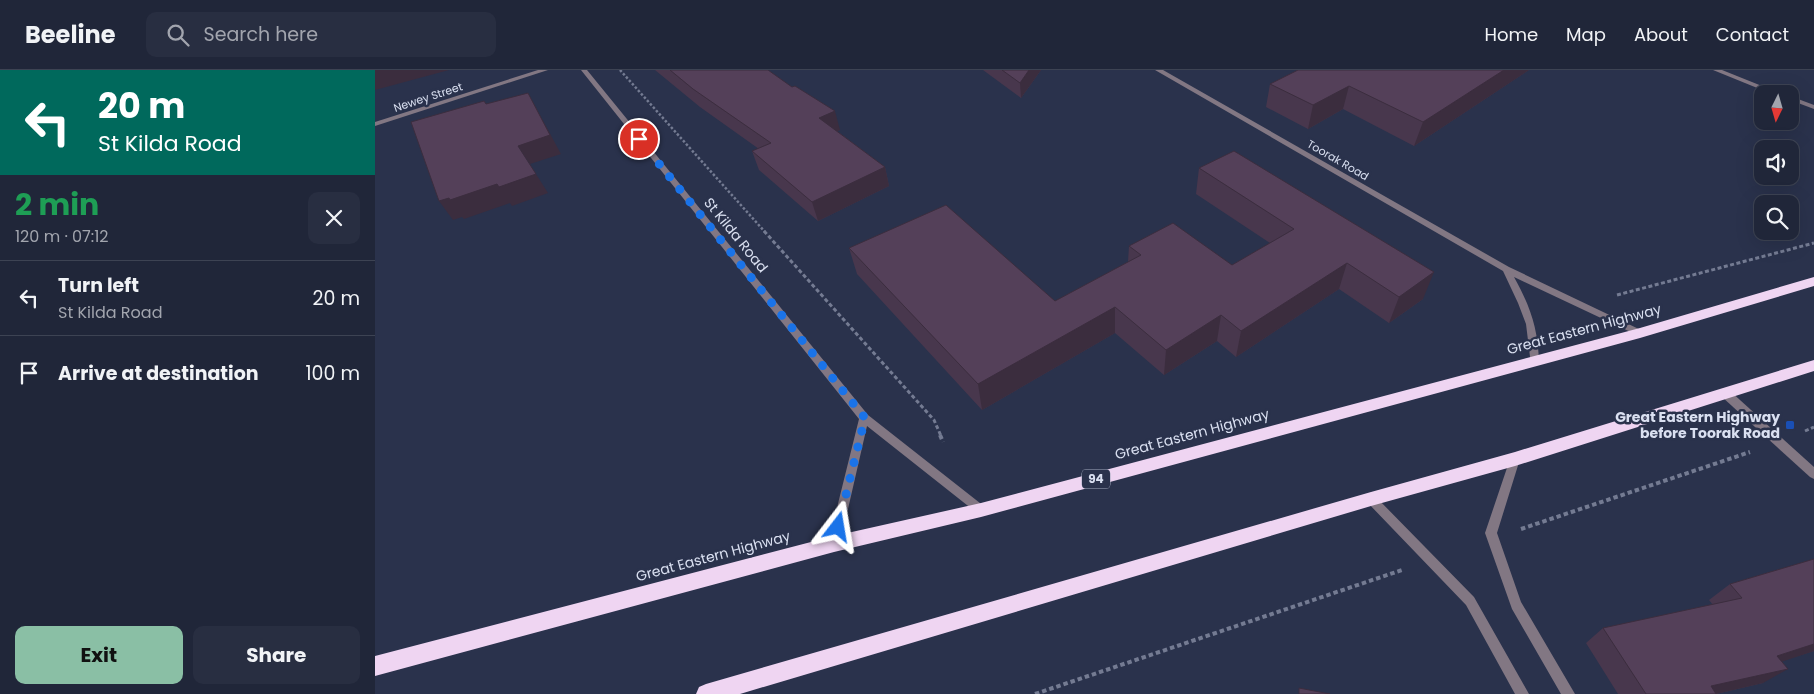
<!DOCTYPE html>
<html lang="en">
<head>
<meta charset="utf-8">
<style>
  body { margin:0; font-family:Poppins,sans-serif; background:#282e41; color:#f1f3f6; height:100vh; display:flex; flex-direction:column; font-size:19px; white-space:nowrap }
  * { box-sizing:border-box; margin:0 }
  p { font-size:16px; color:#a2a5ae }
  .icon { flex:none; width:28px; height:28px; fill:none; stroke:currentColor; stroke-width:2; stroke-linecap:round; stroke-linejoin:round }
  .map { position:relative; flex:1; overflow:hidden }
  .panel { display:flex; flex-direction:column; background:#202639; width:375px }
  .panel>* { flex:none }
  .hud { background:#00695c; color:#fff; overflow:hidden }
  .needle { width:32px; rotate:185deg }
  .buttons { position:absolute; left:1379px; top:15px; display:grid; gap:10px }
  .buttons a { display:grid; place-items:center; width:45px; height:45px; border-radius:10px; background:#202639; box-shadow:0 5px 20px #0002,0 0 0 1px #3d4353; font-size:25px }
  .pin { position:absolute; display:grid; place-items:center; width:42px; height:42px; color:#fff; margin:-21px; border:2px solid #fff; border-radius:50%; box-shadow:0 1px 5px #0007 }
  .me { position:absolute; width:55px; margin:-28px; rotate:14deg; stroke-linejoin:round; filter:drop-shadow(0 0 4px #0008) }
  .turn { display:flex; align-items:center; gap:18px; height:105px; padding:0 15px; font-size:22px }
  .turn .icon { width:65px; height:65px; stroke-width:2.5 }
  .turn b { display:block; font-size:35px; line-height:42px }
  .round { display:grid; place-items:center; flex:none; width:52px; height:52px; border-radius:10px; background:#282e41 }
  .overview { display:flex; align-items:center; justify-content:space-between; height:85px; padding:0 15px }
  h1 { font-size:30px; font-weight:700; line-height:38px; color:#1e9e55 }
  .cta { display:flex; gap:10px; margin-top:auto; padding:10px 15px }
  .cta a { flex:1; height:58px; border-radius:10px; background:#8abfa5; color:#111; font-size:20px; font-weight:700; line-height:58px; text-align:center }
  .cta a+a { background:#282e41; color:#f1f3f6 }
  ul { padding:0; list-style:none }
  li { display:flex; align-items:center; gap:15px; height:75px; padding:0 15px; border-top:1px solid #3d4353 }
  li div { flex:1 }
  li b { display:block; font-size:19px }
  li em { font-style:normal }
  header { display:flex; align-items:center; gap:30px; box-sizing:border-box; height:70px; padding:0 25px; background:#202639; border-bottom:1px solid #3d4353 }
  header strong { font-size:24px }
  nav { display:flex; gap:28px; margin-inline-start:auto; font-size:18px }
  .search { width:350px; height:45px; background:#282e41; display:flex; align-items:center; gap:12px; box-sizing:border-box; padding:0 18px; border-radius:10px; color:#a2a5ae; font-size:19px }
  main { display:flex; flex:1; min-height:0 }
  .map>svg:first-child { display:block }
</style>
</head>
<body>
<header>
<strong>Beeline</strong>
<div class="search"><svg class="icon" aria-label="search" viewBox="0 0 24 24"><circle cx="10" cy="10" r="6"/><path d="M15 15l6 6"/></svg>Search here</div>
<nav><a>Home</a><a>Map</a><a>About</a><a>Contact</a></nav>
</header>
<main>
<section class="panel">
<div class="hud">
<div class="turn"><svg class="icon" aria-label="left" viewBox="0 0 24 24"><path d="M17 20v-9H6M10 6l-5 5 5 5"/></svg><div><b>20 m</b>St Kilda Road</div></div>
</div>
<div class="overview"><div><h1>2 min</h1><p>120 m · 07:12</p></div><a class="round"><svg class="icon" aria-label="close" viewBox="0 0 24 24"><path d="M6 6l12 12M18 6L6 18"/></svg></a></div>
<ul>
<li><svg class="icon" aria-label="left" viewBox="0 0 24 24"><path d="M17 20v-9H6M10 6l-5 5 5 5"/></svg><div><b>Turn left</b><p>St Kilda Road</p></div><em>20 m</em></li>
<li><svg class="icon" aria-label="arrive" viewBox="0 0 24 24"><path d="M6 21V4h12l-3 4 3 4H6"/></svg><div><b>Arrive at destination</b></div><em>100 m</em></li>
</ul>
<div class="cta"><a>Exit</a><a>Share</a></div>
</section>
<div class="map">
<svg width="1439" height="624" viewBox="0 0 1439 624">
  <rect width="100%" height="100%" fill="#2a324c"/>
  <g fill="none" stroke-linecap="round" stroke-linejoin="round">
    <path stroke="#747b92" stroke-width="2.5" stroke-dasharray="2.5 2" stroke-linecap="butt" d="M245,0l145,162"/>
    <g stroke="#747b92" stroke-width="3" stroke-dasharray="4 2.5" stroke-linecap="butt">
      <path d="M389,161l170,189 7,16"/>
      <path d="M1242,225l197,-52"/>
      <path d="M1430,361l9,-4"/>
    </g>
    <g stroke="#747b92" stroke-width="4" stroke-dasharray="4.5 3" stroke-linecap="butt">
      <path d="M565,365l3,7"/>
      <path d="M1146,459l229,-77"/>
      <path d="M660,624l367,-124"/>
    </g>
    <g fill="#827783" fill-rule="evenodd">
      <path d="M1350,319l4,1 85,77v12l-4,-2 -89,-81 -1,-3 1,-3z"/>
      <path d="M1140,385l4,1 1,3 -23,74 24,69 54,92h-14l-49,-85 -27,-76 25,-74 1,-3z"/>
      <path d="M996,424l4,2 99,101 55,97h-14l-49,-89 -99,-103 -2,-3 2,-3z"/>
    </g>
    <g fill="#827783" fill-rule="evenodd">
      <path d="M163,0h10l-173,56v-4z"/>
      <path d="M206,0h6l281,345 117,92 2,3 -2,3 -4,2 -4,-2 -110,-87 -27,118 -2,4 -4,1 -4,-1 -2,-4 31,-125z"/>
      <path d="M780,0h8l346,197 134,64 2,2 -5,3 -3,-1 -123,-58c16,29 24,51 25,85l-2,3h-6l-5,-41 -8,-21 -15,-32z"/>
      <path d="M1338,0h9l60,24h-10z"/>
      <path d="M1415,26l24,9v4l-24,-9z"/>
    </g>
    <g fill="#efd5f2" fill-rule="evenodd">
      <path d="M1439,207v9l-174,52 -659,179 -147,35 -459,124v-20l459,-120 147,-33 659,-175z"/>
      <path d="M1439,290v11l-299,95 -144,40 -631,188h-44l3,-7 7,-3 665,-192 144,-40z"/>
    </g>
  </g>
  <g fill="#48374d">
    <path d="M280,0h113l72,60 -3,1 48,36 4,19 -71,35 -59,-51 -7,-19 7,-2 -59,-42z"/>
    <path d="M608,0h58l-20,28z"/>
    <path d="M923,0h231l-115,76 -71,-37 -35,20 -42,-22 4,-23z"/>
    <path d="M824,98l224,131 -34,24 -50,-34 -103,68 -19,-16 -53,34 -49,-42 -133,77 -125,-136 -8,-26 206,53 73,-39 1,-16 103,19 38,-22 -74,-49z"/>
    <path d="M1439,489v92l-32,10 -19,22 -47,11h-98l-32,-51 17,-15 110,-23 -4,-5 21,-16z"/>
  </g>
  <g fill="#3b2d3e">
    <path d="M0,0h74l-74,20z"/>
    <path d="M654,0h12l-20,28 -1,-15z"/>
    <path d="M1129,0h25l-115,76 9,-24z"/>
    <path d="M974,16l-6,23 -35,20 5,-24z"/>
    <path d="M153,23l33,61 -31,10 -12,-18z"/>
    <path d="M460,41l5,19 -15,7 -6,-19z"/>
    <path d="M510,97l4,19 -71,35 -6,-19z"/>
    <path d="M161,104l12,19 -36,13 -2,-3 -46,16 -2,-2 -9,3 -14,-19 58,-17z"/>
    <path d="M972,193l-8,26 -103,68 5,-26z"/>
    <path d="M1059,202l-11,27 -34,24 10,-26z"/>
    <path d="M740,237v26l-133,77 -4,-26z"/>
    <path d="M846,245l-4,26 -53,34 2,-25z"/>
    <path d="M1439,574v7l-60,20 23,-15z"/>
    <path d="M1413,599l-25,14 -47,11 -5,-8z"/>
  </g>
  <g fill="#544059" stroke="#3b2d3e">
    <path d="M295,0h98l24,17 3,-1 40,25 -16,7 66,49 -73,35 -60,-51 19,-8 -78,-54z"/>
    <path d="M627,0h27l-9,13z"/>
    <path d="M923,0h206l-81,52 -74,-36 -36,19 -43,-21z"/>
    <path d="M153,23l22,42 -32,11 18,28 -37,13 -2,-3 -47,16 -1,-2 -10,3 -28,-79 73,-21 2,3z"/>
    <path d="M859,81l200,121 -35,25 -52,-34 -106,68 -20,-16 -55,35 -51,-43 -137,77 -129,-136 97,-43 109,96 86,-46 -12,-9 44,-23 59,42 62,-36 -95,-61z"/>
    <path d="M1439,489v85l-37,12 11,13 -77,17 5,8h-70l-43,-66 139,-30 -12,-14z"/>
    <path d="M924,618l31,6h-31z"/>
  </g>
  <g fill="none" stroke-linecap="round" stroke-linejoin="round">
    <path stroke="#1a73e8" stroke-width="9" stroke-dasharray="0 16.2" d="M264,69l226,279 -27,109"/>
  </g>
  <rect fill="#1a4fb4" stroke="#2a324c" stroke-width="2" x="1410" y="350" width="10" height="10" rx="2.5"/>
  <g text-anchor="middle" stroke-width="5" stroke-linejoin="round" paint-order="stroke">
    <g font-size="11" fill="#dae0f1" stroke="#2a324c">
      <text transform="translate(53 27) rotate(-18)" y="4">Newey Street</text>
      <text transform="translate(963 90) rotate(30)" y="4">Toorak Road</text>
    </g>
    <rect fill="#2a324c" stroke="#a5acc0" stroke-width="1" x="707" y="399.5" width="28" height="19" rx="4"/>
    <g font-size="12" font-weight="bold" fill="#dae0f1">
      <text x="721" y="413">94</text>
    </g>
    <g font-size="14" fill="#dae0f1" stroke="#2a324c">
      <text transform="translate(361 165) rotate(51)" y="5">St Kilda Road</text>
      <text transform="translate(1209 259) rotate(-15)" y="5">Great Eastern Highway</text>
      <text transform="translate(817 364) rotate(-15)" y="5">Great Eastern Highway</text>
      <text transform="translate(338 486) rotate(-15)" y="5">Great Eastern Highway</text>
    </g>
    <g font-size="14" font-weight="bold" fill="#dae0f1" stroke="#2a324c" text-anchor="end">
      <text x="1405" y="352">Great Eastern Highway<tspan x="1405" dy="16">before Toorak Road</tspan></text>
    </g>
  </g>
</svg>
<div class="buttons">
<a><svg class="needle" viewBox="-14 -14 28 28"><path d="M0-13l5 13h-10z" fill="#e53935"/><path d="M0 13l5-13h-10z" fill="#a2a5ae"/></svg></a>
<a><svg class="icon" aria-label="sound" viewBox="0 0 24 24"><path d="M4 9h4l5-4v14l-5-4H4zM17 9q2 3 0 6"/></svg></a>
<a><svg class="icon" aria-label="search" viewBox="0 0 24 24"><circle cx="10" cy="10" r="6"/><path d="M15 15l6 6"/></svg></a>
</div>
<div class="pin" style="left:264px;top:69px;background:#d93025"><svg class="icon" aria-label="arrive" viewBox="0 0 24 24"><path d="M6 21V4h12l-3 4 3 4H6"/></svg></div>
<svg class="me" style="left:463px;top:457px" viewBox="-20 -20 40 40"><path d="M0-17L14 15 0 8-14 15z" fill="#1a73e8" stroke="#fff" stroke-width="4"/></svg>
</div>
</main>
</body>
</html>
